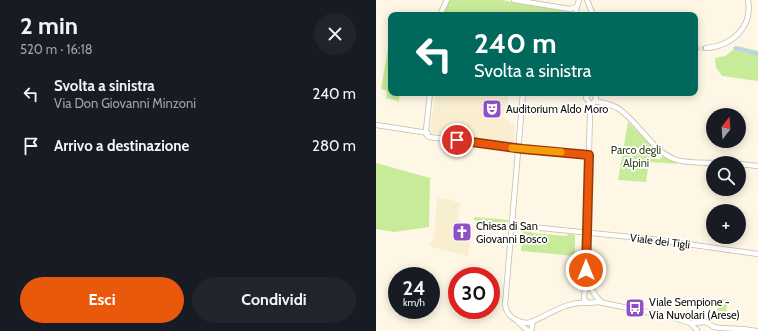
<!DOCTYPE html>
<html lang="it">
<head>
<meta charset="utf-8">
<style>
  body { margin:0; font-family:Cabin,sans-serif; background:#20242c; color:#f1f3f6; height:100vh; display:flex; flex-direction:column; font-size:15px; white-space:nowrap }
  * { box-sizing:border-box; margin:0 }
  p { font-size:13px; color:#9ea1a6 }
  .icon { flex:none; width:22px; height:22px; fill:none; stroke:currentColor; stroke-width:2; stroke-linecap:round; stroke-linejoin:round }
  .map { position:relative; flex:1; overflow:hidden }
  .panel { display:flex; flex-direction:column; background:#171b24; width:376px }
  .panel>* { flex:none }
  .top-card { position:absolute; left:12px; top:12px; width:310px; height:84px; border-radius:8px; box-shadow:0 2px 10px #0003; background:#00695c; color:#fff; overflow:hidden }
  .needle { width:26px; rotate:17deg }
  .tools { position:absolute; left:330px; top:108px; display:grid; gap:8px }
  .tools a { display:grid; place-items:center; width:40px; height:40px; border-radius:50%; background:#171b24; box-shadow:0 2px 10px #0003; font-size:20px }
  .speed { position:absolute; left:12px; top:267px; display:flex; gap:8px; font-size:20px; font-weight:700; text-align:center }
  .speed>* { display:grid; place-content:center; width:52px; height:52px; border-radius:50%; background:#171b24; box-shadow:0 2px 10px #0003; line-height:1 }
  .speed small { font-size:10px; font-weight:400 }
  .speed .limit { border:6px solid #d22; background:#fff; color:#111 }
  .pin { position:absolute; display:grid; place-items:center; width:34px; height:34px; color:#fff; margin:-17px; border:2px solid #fff; border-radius:50%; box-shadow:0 1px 4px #0007 }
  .me { position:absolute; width:44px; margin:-22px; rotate:0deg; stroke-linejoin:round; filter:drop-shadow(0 0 3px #0008) }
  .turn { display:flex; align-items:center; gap:14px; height:84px; padding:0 20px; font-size:18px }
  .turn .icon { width:52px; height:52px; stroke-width:2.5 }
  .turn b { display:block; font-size:28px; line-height:34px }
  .round { display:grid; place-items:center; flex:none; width:42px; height:42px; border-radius:21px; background:#20242c }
  .overview { display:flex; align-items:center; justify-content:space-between; height:68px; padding:0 20px }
  h1 { font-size:24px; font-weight:700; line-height:30px }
  .button { display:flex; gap:8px; margin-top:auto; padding:8px 20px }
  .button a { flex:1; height:46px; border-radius:24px; background:#ea580c; color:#fff; font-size:16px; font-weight:700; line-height:46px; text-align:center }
  .button a+a { background:#20242c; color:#f1f3f6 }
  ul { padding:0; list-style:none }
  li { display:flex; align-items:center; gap:12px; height:52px; padding:0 20px }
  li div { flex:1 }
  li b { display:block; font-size:15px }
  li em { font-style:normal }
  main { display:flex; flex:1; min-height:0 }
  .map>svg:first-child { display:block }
</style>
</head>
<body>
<main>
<section class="panel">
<div class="overview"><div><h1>2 min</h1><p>520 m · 16:18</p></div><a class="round"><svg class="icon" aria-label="close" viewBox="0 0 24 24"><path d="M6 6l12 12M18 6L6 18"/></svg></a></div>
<ul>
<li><svg class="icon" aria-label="left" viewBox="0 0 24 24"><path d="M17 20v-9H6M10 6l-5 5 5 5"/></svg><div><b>Svolta a sinistra</b><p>Via Don Giovanni Minzoni</p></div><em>240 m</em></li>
<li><svg class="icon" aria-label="arrive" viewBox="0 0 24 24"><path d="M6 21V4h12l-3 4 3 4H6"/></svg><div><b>Arrivo a destinazione</b></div><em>280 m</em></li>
</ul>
<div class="button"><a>Esci</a><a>Condividi</a></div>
</section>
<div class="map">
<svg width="382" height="331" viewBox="0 0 382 331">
  <rect width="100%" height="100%" fill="#fef7e5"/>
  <g fill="#f9eed0">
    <path d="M60,93h73l-2,9 5,3 -3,4 -4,-2 -2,9 3,4h3v3l6,1 -1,21 -79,-11 -3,-2 -2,-4z"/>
    <path d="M61,197l25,6 -3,2 -1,15 3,1v2l7,1 3,3 -3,29 -39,-10 5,-9z"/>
  </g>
  <g fill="#c8eb9a">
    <path d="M75,0h50l67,12 4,3h-128l1,-12z"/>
    <path d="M13,43h2v50h9l-1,8 -13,-3 1,-7 -6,-2z"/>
    <path d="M362,46l20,5v30l-36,-5 -6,-9 -1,-9 10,-2z"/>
    <path d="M252,122l24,24 -2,3 1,2 -1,1 8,8 5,-4 15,8 -29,-2 -3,20 -28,-2z"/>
    <path d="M0,163l54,15 -1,49 -35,5 -18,-3z"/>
    <path d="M99,217l34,3 -1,2h-3v1l-32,-3z"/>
    <path d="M147,230h8l1,3 35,3 1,-2 7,1v21l-54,-5v-5l2,-1v-3h-1z"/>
    <path d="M344,299l8,1 -3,17 -9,-2z"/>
  </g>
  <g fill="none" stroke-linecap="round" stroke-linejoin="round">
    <path stroke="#becff1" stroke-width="3.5" d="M359,48l23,6"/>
    <path stroke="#dad4c4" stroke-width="4.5" stroke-dasharray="4.5 2" stroke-linecap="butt" d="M319,49l11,-1"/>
    <defs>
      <g id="minor">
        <path d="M138,0l56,9 6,-2"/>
        <path d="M211,0l6,15"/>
        <path d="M64,15l7,-15"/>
        <path d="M201,15l-1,-6 3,-9"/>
        <path d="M330,48c26,-2 47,-21 42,-48"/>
        <path d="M54,93l-4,37v4l3,3 94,12 66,6"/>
        <path d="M147,93l-18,212c2,11 11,17 23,18"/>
        <path d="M213,93l-3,5 3,4 1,8"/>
        <path d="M219,101c8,2 17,3 24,8 18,12 34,42 55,50 13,5 29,3 43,4"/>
        <path d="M218,102l2,-3 -1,-6"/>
        <path d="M217,103l-3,10 -4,154c1,14 5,27 17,36"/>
        <path d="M0,125l52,8"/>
        <path d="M363,164l19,2"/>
        <path d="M135,225l140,14 107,15"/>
        <path d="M212,282c-1,6 -9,19 1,21 3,0 6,-1 10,-1l76,16 15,5 16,-1 8,5 6,1 23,1 13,2"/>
        <path d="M142,322l10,9"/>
        <path d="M152,323c19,-6 38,-23 60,-20"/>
        <path d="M314,323l7,7"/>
        <path d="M155,331l2,-10"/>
      </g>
    </defs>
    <use href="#minor" stroke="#c4bca6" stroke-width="6"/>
    <use href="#minor" stroke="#fff" stroke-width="4.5"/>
  </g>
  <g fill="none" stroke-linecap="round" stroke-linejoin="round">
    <defs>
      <path id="route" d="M81,140l66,9 66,6 -3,115"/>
    </defs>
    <use href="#route" stroke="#983908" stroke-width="10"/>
    <use href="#route" stroke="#ea580c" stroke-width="7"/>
    <path stroke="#f59e0b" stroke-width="7" d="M136,148l49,4"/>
  </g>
  <defs>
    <symbol id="theatre-square" viewBox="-11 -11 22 22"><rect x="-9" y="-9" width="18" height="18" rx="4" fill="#8f50c5" stroke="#fff"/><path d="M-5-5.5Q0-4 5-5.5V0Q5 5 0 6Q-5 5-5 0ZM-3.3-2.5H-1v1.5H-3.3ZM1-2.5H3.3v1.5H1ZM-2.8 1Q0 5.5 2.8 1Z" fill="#fff"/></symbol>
    <symbol id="church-square" viewBox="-11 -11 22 22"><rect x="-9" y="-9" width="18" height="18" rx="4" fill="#8f50c5" stroke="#fff"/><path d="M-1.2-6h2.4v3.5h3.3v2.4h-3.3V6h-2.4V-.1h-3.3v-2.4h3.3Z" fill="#fff"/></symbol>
    <symbol id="bus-square" viewBox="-11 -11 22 22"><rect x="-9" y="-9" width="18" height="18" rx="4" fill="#8f50c5" stroke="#fff"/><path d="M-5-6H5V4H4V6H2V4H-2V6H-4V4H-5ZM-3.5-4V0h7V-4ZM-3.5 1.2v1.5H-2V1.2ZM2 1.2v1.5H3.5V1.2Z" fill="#fff"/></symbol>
  </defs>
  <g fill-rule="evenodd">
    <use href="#theatre-square" x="105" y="98" width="22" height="22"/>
    <use href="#church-square" x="75" y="221" width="22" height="22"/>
    <use href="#bus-square" x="248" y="297" width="22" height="22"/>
  </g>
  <g text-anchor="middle" stroke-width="3.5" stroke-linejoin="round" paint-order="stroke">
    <g font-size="11" fill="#100d06" stroke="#fff" text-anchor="start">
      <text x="130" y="113">Auditorium Aldo Moro</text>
      <text x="100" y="230">Chiesa di San<tspan x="100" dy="13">Giovanni Bosco</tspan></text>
      <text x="273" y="306">Viale Sempione -<tspan x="273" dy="13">Via Nuvolari (Arese)</tspan></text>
    </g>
    <g font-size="11" fill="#32411b" stroke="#fff">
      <text x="260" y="154">Parco degli<tspan x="260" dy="13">Alpini</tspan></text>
    </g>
    <g font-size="11" fill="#100d06" stroke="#fff">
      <text transform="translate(284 241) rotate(7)" y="4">Viale dei Tigli</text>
    </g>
  </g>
</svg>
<div class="tools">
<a><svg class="needle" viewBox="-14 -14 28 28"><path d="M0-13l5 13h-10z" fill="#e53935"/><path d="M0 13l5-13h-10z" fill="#9ea1a6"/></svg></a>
<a><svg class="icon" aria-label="search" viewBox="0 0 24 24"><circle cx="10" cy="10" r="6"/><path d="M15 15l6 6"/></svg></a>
<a>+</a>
</div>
<div class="speed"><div>24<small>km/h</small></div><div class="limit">30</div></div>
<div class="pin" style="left:81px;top:140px;background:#d93025"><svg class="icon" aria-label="arrive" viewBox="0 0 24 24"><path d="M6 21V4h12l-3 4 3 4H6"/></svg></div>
<svg class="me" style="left:210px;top:270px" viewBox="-20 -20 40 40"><circle r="17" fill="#ea580c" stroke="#fff" stroke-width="3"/><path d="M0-11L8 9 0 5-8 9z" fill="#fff"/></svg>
<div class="top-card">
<div class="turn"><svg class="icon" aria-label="left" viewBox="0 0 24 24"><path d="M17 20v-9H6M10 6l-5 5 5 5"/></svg><div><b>240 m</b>Svolta a sinistra</div></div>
</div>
</div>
</main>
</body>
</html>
